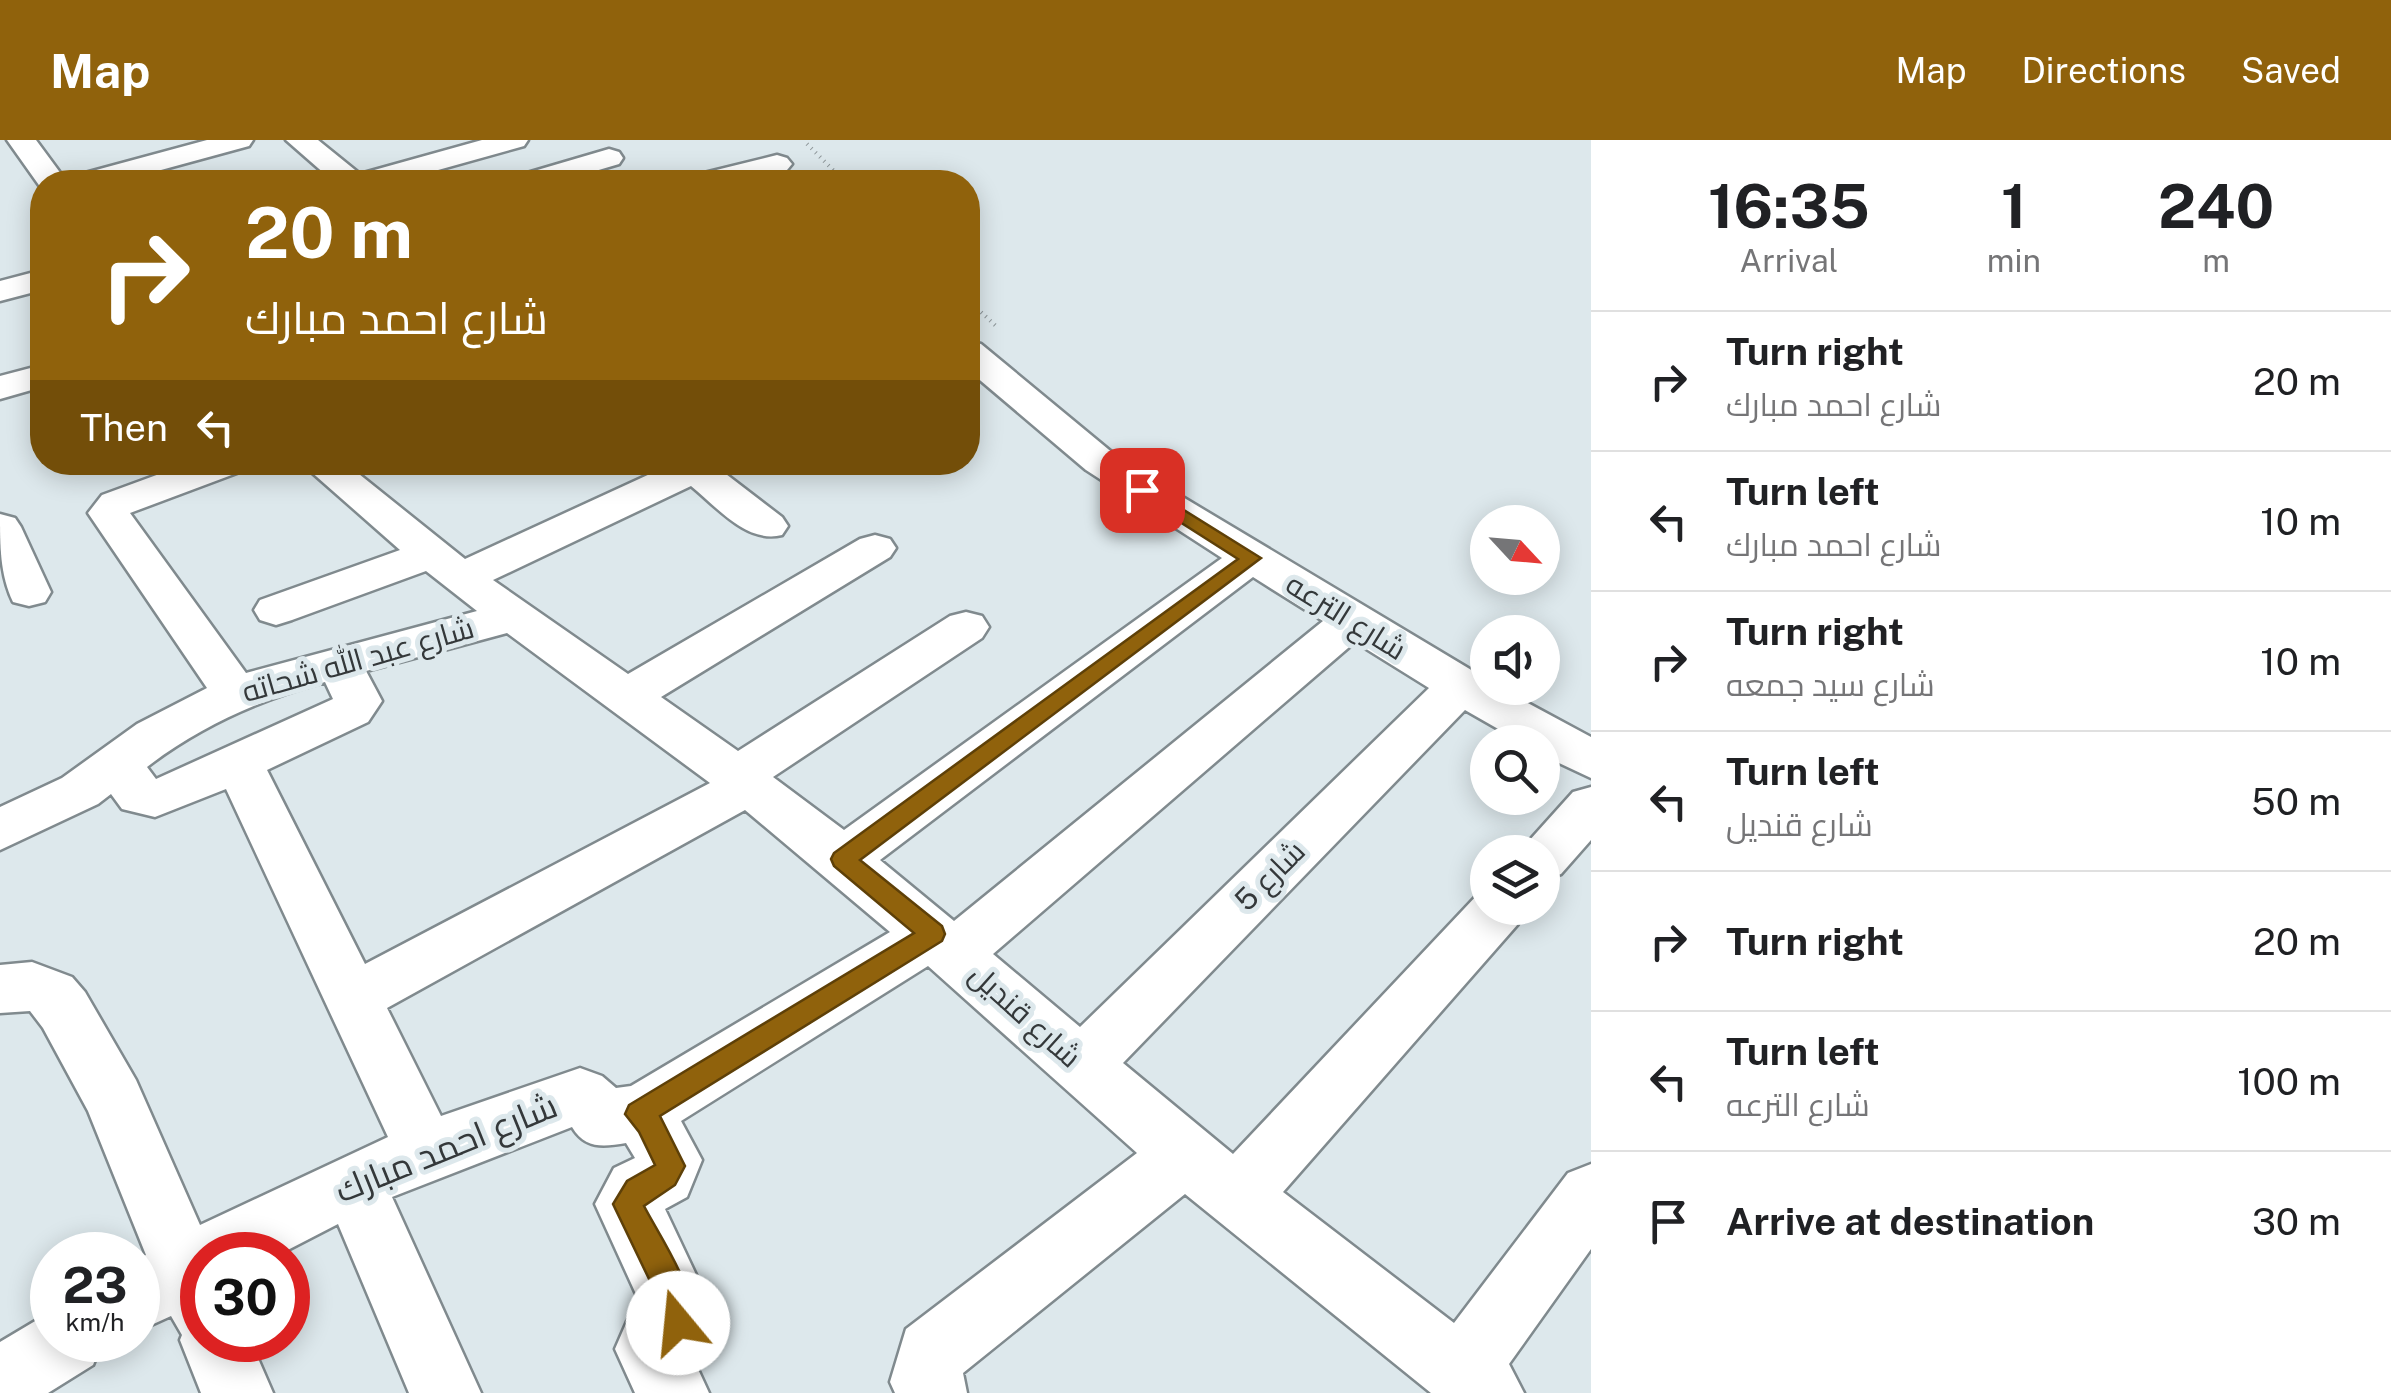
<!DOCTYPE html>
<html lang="en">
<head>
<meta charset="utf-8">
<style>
  body { margin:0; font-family:"Public Sans",Cairo,sans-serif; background:#f6f6f6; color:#202124; height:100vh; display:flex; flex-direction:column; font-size:38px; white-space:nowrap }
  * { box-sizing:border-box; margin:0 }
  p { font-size:32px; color:#757577 }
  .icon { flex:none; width:55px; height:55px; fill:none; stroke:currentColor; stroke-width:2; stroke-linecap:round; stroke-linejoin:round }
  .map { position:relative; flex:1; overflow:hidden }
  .panel { display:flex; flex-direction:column; background:#fff; width:800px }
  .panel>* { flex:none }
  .hud { position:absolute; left:30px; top:30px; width:950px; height:305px; border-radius:40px; box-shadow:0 5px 25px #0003; background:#90620c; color:#fff; overflow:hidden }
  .needle { width:65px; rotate:116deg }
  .tools { position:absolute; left:1470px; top:365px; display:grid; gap:20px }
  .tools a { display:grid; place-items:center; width:90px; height:90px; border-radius:50%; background:#fff; box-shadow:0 5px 25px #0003; font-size:50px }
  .speed { position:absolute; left:30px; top:1092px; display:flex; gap:20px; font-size:50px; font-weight:700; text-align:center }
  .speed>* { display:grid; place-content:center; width:130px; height:130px; border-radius:50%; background:#fff; box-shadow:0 5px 25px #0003; line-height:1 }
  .speed small { font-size:25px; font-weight:400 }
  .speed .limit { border:15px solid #d22; background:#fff; color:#111 }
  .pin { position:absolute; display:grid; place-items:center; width:85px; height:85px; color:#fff; margin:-42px; border-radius:20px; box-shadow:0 5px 15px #0006 }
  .me { position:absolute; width:110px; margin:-55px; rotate:343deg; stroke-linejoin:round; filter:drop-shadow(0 0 8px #0008) }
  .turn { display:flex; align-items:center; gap:35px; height:210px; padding:0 50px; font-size:45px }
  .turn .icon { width:130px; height:130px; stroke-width:2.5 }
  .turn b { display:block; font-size:70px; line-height:85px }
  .then { display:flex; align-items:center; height:95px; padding:0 50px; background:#0003; gap:20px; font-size:38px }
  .eta { display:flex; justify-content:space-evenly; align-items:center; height:170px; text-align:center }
  .eta b { font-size:60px; font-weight:700; line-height:70px }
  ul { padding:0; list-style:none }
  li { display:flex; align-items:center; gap:30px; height:140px; padding:0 50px; border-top:2px solid #e0e0e0 }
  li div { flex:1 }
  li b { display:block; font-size:38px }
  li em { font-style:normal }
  header { display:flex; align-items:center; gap:60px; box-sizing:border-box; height:140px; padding:0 50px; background:#90620c; color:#fff }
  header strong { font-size:48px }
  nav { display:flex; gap:55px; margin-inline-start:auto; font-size:35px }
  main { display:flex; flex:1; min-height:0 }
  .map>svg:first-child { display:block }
</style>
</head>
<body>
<header>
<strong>Map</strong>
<nav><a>Map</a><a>Directions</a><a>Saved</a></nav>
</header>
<main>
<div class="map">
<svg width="1591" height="1253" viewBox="0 0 1591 1253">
  <rect width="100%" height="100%" fill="#dde8ec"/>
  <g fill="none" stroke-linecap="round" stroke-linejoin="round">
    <defs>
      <g id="minor">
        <path d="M7,0h29l31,42h-25l-1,6z"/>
        <path d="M207,0h46l-4,6 -132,36h-47l4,-6z"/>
        <path d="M286,0h32l42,34 122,-34h46l-4,6 -129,36h-61z"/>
        <path d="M609,9l10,3 4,6 -4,6 -61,18h-45l4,-6z"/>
        <path d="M777,15l10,3 5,6 -5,6 -50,12h-49l4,-6z"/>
        <path d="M42,130v20l-42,11v-20z"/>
        <path d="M968,201l13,3 133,110 42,27 332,199v8h12l91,49v41l-49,-23v-13h-21l-56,-32 -342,353 110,91 247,-262 8,-2v18h38l-8,16 -235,268 171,131 114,-150 23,-9v85l-82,115 15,29h-93l-246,-199 -222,179 4,20h-72l-5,-11 16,-53 231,-176 -209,-187 -247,155 21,39 -15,37 -22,12 49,104 -12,34 -11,7 18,39h-74l-20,-44 17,-39 9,-5 -46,-101 19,-36 21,-10 -9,-15c-23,4 -41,6 -54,-16l-180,70 89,196h-72l-71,-169 -60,31h-76v85h48l23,53h-72l-21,-53 2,-5 -11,-19 -33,15v-72l8,-4 -58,-144 -45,-83 -13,-17 -30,2v-48l32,-3 40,15 13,15 51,88 64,145 188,-88 -162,-348 -71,28 -33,-8 -11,-15 -13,10 -98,46v-43l62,-29 75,-54 70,-36 -119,-175 14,-18 90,-33h58l-5,8 -115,43 116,160 231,-62 -51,-40 -134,49 -16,5 -16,-5 -6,-10 6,-10 140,-50 -100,-88h44l121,97 211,-97h52l-6,9 60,46 6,9 -6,9c-35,9 -65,-28 -91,-49l-198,94 135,94 232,-135 15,-4 15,4 6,9 -6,9 -229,140 77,54 212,-135 16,-4 16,4 7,11 -7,11 -209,139 71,53 378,-272 -136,-88 -118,-100zM1253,437l70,44 -369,300 -74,-61zM507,493l203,150 -345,181 -98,-194 101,-48 14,-21 -16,-30zM1355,502l74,46 -349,339 -87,-73zM325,542l8,17 -177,80 -9,-12c52,-40 114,-68 178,-85zM745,670l145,122 -259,154 -15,2 -14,-12 -22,-8 -139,48 -54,-108z"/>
        <path d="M42,225v22l-42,12v-23z"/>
        <path d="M0,374l15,4 6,9 30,65 -6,10 -16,4 -16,-4c-13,-27 -13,-56 -13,-88z"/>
        <path d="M1591,647v53l-30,34 -19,6v-28h-23l54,-60z"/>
        <path d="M52,1171v29h51l-10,25 -45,28h-48v-51z"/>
      </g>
    </defs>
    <use href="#minor" stroke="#808a8e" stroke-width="5"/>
    <g stroke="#8e9699" stroke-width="4" stroke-dasharray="1 5" stroke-linecap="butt">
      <path d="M807,4l38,38"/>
      <path d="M968,160l28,26"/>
    </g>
    <use href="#minor" fill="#fff" fill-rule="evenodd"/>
  </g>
  <path fill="#90620c" stroke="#5e4008" stroke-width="2.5" d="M1142,344l119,74 -401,302 82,66 3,8 -3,7 -282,175 25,50 -10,19 -31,21c17,33 60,93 45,128l-11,5 -11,-5 -5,-28 -49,-102 14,-23 28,-16 -16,-33 -14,-18 4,-9 285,-172 -80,-67 -3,-7 3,-6 404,-294 -102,-65 -3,-4z"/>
  <g text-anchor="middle" stroke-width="10" stroke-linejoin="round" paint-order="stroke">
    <g font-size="30" fill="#34383a" stroke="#dde8ec">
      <text transform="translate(1346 477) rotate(32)" y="10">شارع الترعه</text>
      <text transform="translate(358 520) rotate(-16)" y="10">شارع عبد الله شحاته</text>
      <text transform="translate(1270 736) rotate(-45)" y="10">شارع 5</text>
      <text transform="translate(1025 876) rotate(42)" y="10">شارع قنديل</text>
    </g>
    <g font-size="35" fill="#34383a" stroke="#dde8ec">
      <text transform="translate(446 1008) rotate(-22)" y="12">شارع احمد مبارك</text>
    </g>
  </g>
</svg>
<div class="tools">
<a><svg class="needle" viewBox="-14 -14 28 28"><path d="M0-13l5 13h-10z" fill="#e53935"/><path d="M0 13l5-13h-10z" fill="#757577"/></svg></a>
<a><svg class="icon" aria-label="sound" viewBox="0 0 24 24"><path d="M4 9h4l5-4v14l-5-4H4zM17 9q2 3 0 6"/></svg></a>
<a><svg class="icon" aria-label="search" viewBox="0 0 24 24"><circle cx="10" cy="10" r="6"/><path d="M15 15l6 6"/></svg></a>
<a><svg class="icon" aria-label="layers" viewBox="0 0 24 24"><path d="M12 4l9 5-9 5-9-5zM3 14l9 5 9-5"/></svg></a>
</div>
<div class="speed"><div>23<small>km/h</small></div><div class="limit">30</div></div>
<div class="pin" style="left:1142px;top:350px;background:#d93025"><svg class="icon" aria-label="arrive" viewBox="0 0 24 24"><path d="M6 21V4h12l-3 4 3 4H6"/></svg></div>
<svg class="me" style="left:678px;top:1183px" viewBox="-20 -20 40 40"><circle r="19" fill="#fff"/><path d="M0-13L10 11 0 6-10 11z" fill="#90620c"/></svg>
<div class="hud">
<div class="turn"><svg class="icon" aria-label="right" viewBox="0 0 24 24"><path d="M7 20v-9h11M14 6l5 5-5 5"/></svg><div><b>20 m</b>شارع احمد مبارك</div></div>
<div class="then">Then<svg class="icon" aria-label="left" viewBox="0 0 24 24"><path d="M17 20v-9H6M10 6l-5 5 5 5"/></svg></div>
</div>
</div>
<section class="panel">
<div class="eta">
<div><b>16:35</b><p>Arrival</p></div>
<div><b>1</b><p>min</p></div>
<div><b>240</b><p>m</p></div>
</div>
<ul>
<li><svg class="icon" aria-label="right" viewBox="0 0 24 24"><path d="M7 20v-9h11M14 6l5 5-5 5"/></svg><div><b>Turn right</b><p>شارع احمد مبارك</p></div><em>20 m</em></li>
<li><svg class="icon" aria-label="left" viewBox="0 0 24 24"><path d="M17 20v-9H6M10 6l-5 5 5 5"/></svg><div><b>Turn left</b><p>شارع احمد مبارك</p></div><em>10 m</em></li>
<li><svg class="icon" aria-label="right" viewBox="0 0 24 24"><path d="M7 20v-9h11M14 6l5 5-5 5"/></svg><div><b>Turn right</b><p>شارع سيد جمعه</p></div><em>10 m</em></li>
<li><svg class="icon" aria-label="left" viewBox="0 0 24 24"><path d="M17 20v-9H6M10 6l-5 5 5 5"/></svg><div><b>Turn left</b><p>شارع قنديل</p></div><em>50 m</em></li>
<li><svg class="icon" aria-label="right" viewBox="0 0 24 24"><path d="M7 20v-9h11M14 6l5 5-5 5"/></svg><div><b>Turn right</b></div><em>20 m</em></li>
<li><svg class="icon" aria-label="left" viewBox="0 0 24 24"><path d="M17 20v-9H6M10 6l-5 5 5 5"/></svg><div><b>Turn left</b><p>شارع الترعه</p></div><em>100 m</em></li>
<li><svg class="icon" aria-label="arrive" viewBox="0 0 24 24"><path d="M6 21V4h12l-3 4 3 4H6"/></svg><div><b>Arrive at destination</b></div><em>30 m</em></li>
</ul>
</section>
</main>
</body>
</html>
